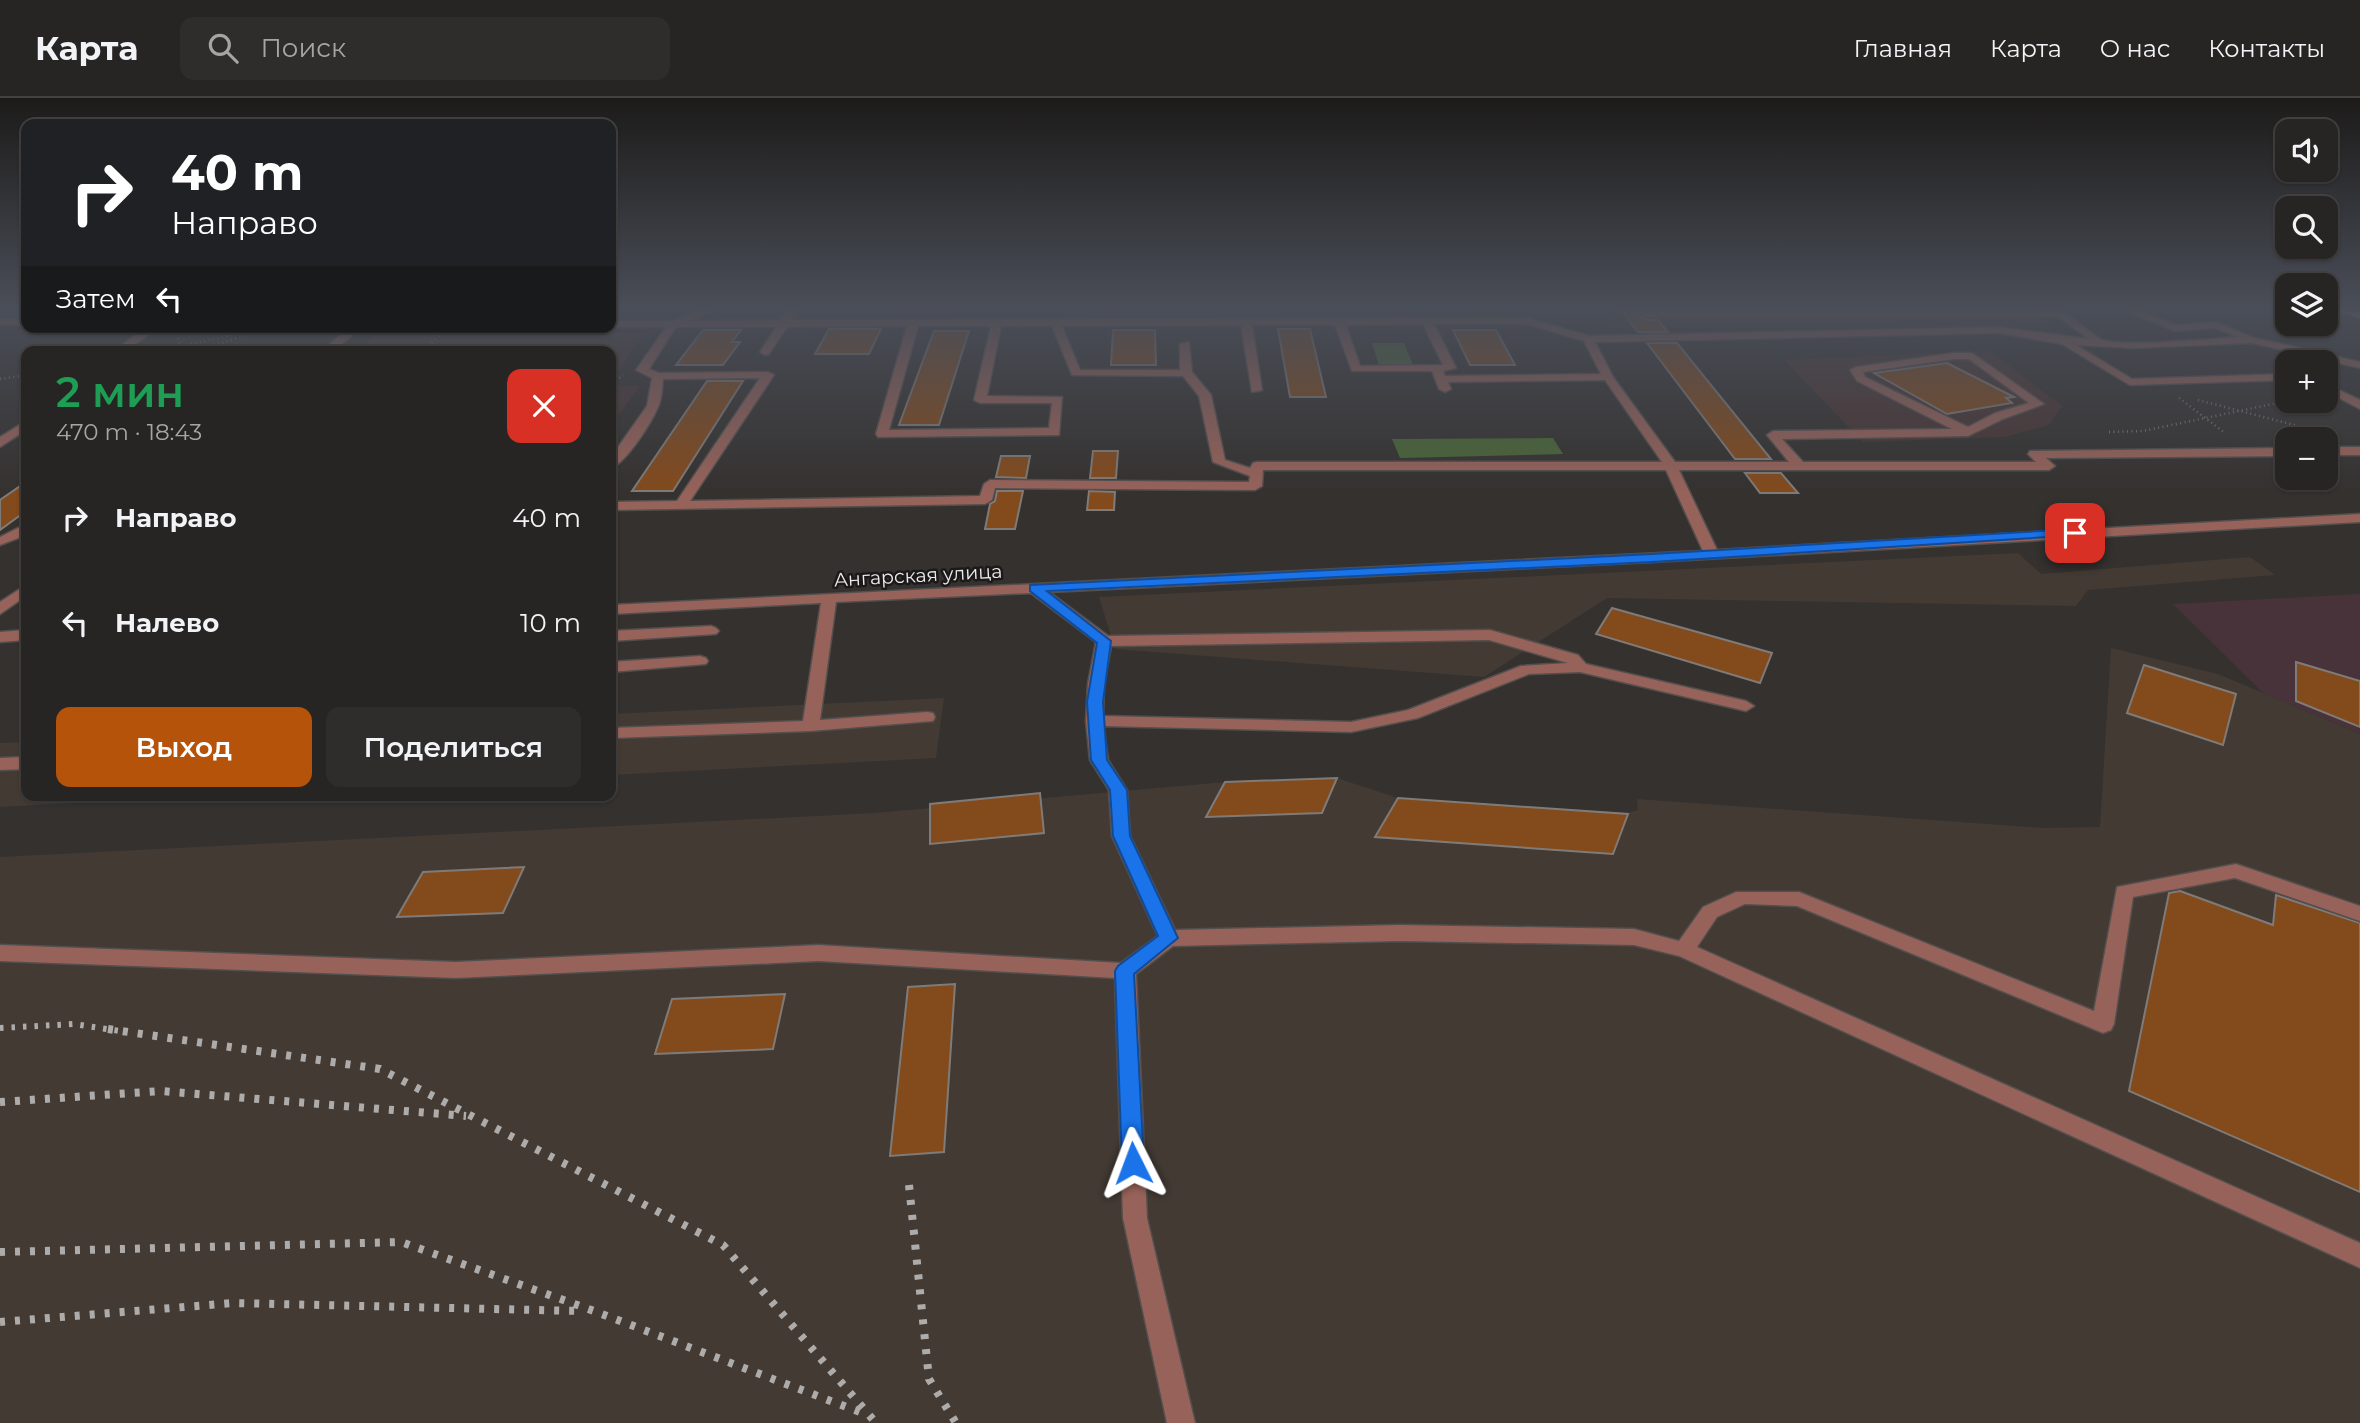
<!DOCTYPE html>
<html lang="ru">
<head>
<meta charset="utf-8">
<style>
  body { margin:0; font-family:Montserrat,sans-serif; background:#2f2d2b; color:#f1f3f6; height:100vh; display:flex; flex-direction:column; font-size:26px; white-space:nowrap }
  * { box-sizing:border-box; margin:0 }
  p { font-size:23px; color:#a4a5a6 }
  .icon { flex:none; width:38px; height:38px; fill:none; stroke:currentColor; stroke-width:2; stroke-linecap:round; stroke-linejoin:round }
  .map { position:relative; flex:1; overflow:hidden }
  .panel { position:absolute; left:21px; top:248px; width:595px; height:455px; display:flex; flex-direction:column; background:#272523; border-radius:14px; box-shadow:0 2px 5px #0004,0 0 0 2px #434241 }
  .panel>* { flex:none }
  .top-card { position:absolute; left:21px; top:21px; width:595px; height:214px; border-radius:14px; box-shadow:0 2px 5px #0004,0 0 0 2px #434241; background:#202124; color:#fff; overflow:hidden }
  .tools { position:absolute; left:2275px; top:21px; display:grid; gap:14px }
  .tools a { display:grid; place-items:center; width:63px; height:63px; border-radius:14px; background:#272523; box-shadow:0 2px 5px #0004,0 0 0 2px #434241; font-size:35px }
  .pin { position:absolute; display:grid; place-items:center; width:60px; height:60px; color:#fff; margin:-30px; border-radius:14px; box-shadow:0 4px 10px #0006 }
  .me { position:absolute; width:77px; margin:-38px; rotate:357deg; stroke-linejoin:round; filter:drop-shadow(0 0 5px #0008) }
  .turn { display:flex; align-items:center; gap:24px; height:147px; padding:0 35px; font-size:32px }
  .turn .icon { width:91px; height:91px; stroke-width:2.5 }
  .turn b { display:block; font-size:49px; line-height:60px }
  .then { display:flex; align-items:center; height:66px; padding:0 35px; background:#0003; gap:14px; font-size:26px }
  .round { display:grid; place-items:center; flex:none; width:74px; height:74px; border-radius:14px; background:#2f2d2b }
  .headline { display:flex; align-items:center; justify-content:space-between; height:119px; padding:0 35px }
  h1 { font-size:42px; font-weight:600; line-height:52px; color:#1e9e55 }
  .cta { display:flex; gap:14px; margin-top:auto; padding:14px 35px }
  .cta a { flex:1; height:80px; border-radius:14px; background:#b45309; color:#fff; font-size:28px; font-weight:600; line-height:80px; text-align:center }
  .cta a+a { background:#2f2d2b; color:#f1f3f6 }
  ul { padding:0; list-style:none }
  li { display:flex; align-items:center; gap:21px; height:105px; padding:0 35px }
  li div { flex:1 }
  li b { display:block; font-size:26px }
  li em { font-style:normal }
  header { display:flex; align-items:center; gap:42px; box-sizing:border-box; height:98px; padding:0 35px; background:#272523; border-bottom:2px solid #434241 }
  header strong { font-size:33px }
  nav { display:flex; gap:38px; margin-inline-start:auto; font-size:24px }
  .search { width:490px; height:63px; background:#2f2d2b; display:flex; align-items:center; gap:18px; box-sizing:border-box; padding:0 24px; border-radius:14px; color:#a4a5a6; font-size:26px }
  .map>svg:first-child { display:block }
</style>
</head>
<body>
<header>
<strong>Карта</strong>
<div class="search"><svg class="icon" aria-label="search" viewBox="0 0 24 24"><circle cx="10" cy="10" r="6"/><path d="M15 15l6 6"/></svg>Поиск</div>
<nav><a>Главная</a><a>Карта</a><a>О нас</a><a>Контакты</a></nav>
</header>
<div class="map">
<svg width="2360" height="1325" viewBox="0 0 2360 1325">
  <rect width="100%" height="100%" fill="#34312f"/>
  <path fill="#473339" d="M2360,496v140l-97,-41 -90,-89z"/>
  <g fill="#433a34">
    <path d="M1596,211h432l24,18 -443,1z"/>
    <path d="M2018,455l23,21 209,-17 25,18 -187,15 -12,16 -469,-8 -123,79 -369,-28 -16,-52z"/>
    <path d="M2111,550l107,26 142,60v689h-2360v-566l874,-44 351,-31 112,-4 61,20 230,15 10,-3 -1,-11 406,29 57,-1z"/>
    <path d="M944,600l-8,60 -325,17v-61z"/>
    <path d="M26,644v54h177l-203,11v-64z"/>
  </g>
  <g fill="#483432">
    <path d="M807,211h323l-8,4 -318,-1z"/>
    <path d="M442,234l202,1 -33,49v-30h-256l22,-18z"/>
    <path d="M1989,253l73,55 -13,19 -44,12 -142,5 -79,-82z"/>
    <path d="M611,288h29l-29,39z"/>
  </g>
  <g fill="#496536">
    <path d="M1372,245h32l9,22h-34z"/>
    <path d="M1553,340l10,16 -163,4 -8,-19z"/>
  </g>
  <g fill="#834a1c" stroke="#7f7b79" stroke-width="2">
    <path d="M1620,211h25l-6,4 1,3 6,4h12l10,12h-30z"/>
    <path d="M829,231h52l-12,25h-54z"/>
    <path d="M1278,231h32l16,68h-36z"/>
    <path d="M703,232h38l-9,12h8l-17,23h-47z"/>
    <path d="M1113,232h42l1,35h-45z"/>
    <path d="M1453,232h43l19,35h-45z"/>
    <path d="M934,233h35l-30,94h-40z"/>
    <path d="M1647,245h30l94,116h-36z"/>
    <path d="M1947,265l67,34 -8,1 6,5 -65,11 -73,-41z"/>
    <path d="M707,283h36l-70,110h-41z"/>
    <path d="M1093,353h25l-2,27h-26z"/>
    <path d="M1001,358h29l-4,22 -30,-1z"/>
    <path d="M1745,375h36l17,20h-38z"/>
    <path d="M26,384v29l-26,19v-30z"/>
    <path d="M997,393h26l-8,38h-30l5,-25 5,-3z"/>
    <path d="M1089,393l26,1 -1,18h-27z"/>
    <path d="M1612,510l160,45 -12,30 -164,-49z"/>
    <path d="M2296,564l64,19v46l-64,-26z"/>
    <path d="M2144,567l92,29 -13,51 -96,-32z"/>
    <path d="M1337,680l-15,35 -116,4 19,-35z"/>
    <path d="M1040,695l4,40 -114,11v-40z"/>
    <path d="M1398,700l230,16 -15,40 -238,-17z"/>
    <path d="M524,769l-21,46 -106,4 26,-45z"/>
    <path d="M2180,793l93,34 3,-30 84,28v269l-231,-101 40,-198z"/>
    <path d="M955,886l-11,168 -54,4 18,-169z"/>
    <path d="M785,896l-12,55 -118,5 17,-55z"/>
  </g>
  <g fill="none" stroke-linecap="round" stroke-linejoin="round">
    <defs>
      <g id="minor">
        <path d="M704,211h13l-26,12 89,-1 8,-11h10l-7,11 737,-2 61,18 410,-9 90,12 -31,-22h-412l-5,-3 5,-3h403l-1,-2c23,0 35,22 55,31 20,7 108,-1 135,-3l-23,-9 -40,3 -54,-22h13l42,16 40,-3 35,15 109,25v6l-108,-25 -118,5 -58,-3 56,34 155,-5v6l-157,5 -68,-41 -63,-11 -404,9 18,35 62,85h114l-22,-27 6,-4 179,-2 -95,-48 -7,-11 6,-3 98,-14h18l72,51 -41,15 -35,17 -186,3 21,23h233l-8,-8 2,-3 257,-3v8l-241,2 9,8 -6,4h-370l38,80 643,-36v8l-708,40 -603,30 59,44 382,-6 88,25 8,9 160,37 8,5 -8,5 -166,-39 -51,2 -111,44 -67,14 -248,-6 5,34 19,30 3,46 45,94 225,-5 234,4 45,12 24,-34 33,-15h63l295,119 23,-124 119,-23 124,42v15l-125,-43 -102,19 -19,127 -3,6 -8,3 -306,-127 -52,-2 -28,13 -20,30 663,296v25l-681,-312 -45,-11 -234,-4 -227,5 -37,28 11,244 48,205h-28l-44,-205 -8,-240 -297,-17 -362,17 -456,-17v-16l456,17 362,-17 303,18 37,-27 -46,-100 -3,-46 -19,-30 -4,-39 2,-37 8,-42 -65,-49 -195,9 -16,118 107,-8 6,1 2,4 -2,4 -122,10 -200,7v-10l192,-7 18,-118 -210,11v-9l1092,-54 -37,-81h-403l-1,16 -7,4 -260,-2 -3,12 -7,4 -374,6v-8l66,-1 83,-123 -97,1c-1,9 -1,20 -5,28 -6,15 -32,56 -47,61v-11l36,-51 5,-28 -16,-8 30,-43h-55v-6h61zM1423,226l20,41 -83,1 -14,-41zM1434,226h93l57,17 17,33 -156,2 -2,-5 13,-3zM1241,227l11,67 10,-2 -10,-65h83l17,46h80l7,18 6,3 6,-3 -3,-7 157,-2 57,82h-405l-4,1 -3,5 -25,-8 -14,-65 -19,-23 -3,-30 -9,2v26h-100l-18,-44zM907,228l-31,108 2,3 181,-2 3,-38 -75,-1 14,-70h51l20,49 111,1 16,20 14,66 37,14 -1,6 -259,-2 -6,4 -4,12 -290,5 84,-126 -6,-3 -109,1 -10,-4 27,-42h100l-16,25 5,3 4,-1 18,-27zM918,228h73l-17,74 6,3h72l-3,25 -160,2zM1954,261h15l60,44 -34,10 -27,14 -103,-50 -2,-5zM1489,542l79,23 -47,3 -113,44 -57,12 -248,-6 1,-32 7,-38z"/>
        <rect x="0" y="221" width="26" height="6"/>
        <path d="M147,229l9,2 -31,23h-13z"/>
        <path d="M349,229h12l-28,25h-12z"/>
        <path d="M2326,286l34,16v9l-34,-18z"/>
        <path d="M26,323v9l-26,17v-10z"/>
        <rect x="2326" y="349" width="34" height="8"/>
        <path d="M26,426v11l-26,10v-8z"/>
        <path d="M26,487v11l-26,18v-12z"/>
        <path d="M711,528l5,2 3,3 -3,3 -105,7v-10z"/>
        <path d="M26,532v10l-26,2v-10z"/>
        <path d="M700,558l6,2 2,3 -2,3 -95,8v-10z"/>
        <path d="M26,659v12l-26,1v-12z"/>
      </g>
      <path id="major" d="M2336,211l24,3v6l-23,-7z"/>
    </defs>
    <use href="#minor" stroke="#524f4d" stroke-width="3"/>
    <use href="#major" stroke="#524f4d" stroke-width="3"/>
    <g stroke="#797775" stroke-width="2.5" stroke-dasharray="1 3.5" stroke-linecap="butt">
      <path d="M2282,211l5,2"/>
      <path d="M156,254l111,-25"/>
      <path d="M182,254l-5,-17 9,-8"/>
      <path d="M197,254l45,-16"/>
      <path d="M422,254l26,-25"/>
      <path d="M0,281l26,-4"/>
      <path d="M611,283l13,-5"/>
      <path d="M611,296l6,5 -6,6"/>
      <path d="M2179,300l46,35"/>
      <path d="M2198,302l127,33"/>
      <path d="M2109,334l34,-1 144,-30"/>
    </g>
    <use href="#minor" fill="#976259" fill-rule="evenodd"/>
    <use href="#major" fill="#f98e7e" fill-rule="evenodd"/>
    <path stroke="#aeacaa" stroke-width="6" stroke-dasharray="3.5 8" stroke-linecap="butt" d="M0,930l74,-4 46,7"/>
    <g stroke="#aeacaa" stroke-width="8" stroke-dasharray="5 10" stroke-linecap="butt">
      <path d="M108,931l272,40 343,176 153,178"/>
      <path d="M0,1004l161,-11 305,25"/>
      <path d="M909,1087l20,194 27,44"/>
      <path d="M0,1154l401,-10 193,69 271,103"/>
      <path d="M0,1224l233,-19 347,8"/>
    </g>
  </g>
  <linearGradient id="sky" x2="0" y2="1"><stop stop-color="#1d1b1a"/><stop offset="0.53" stop-color="#4a4e58"/><stop offset="1" stop-color="#4a4e58" stop-opacity="0"/></linearGradient>
  <rect width="2360" height="396" fill="url(#sky)"/>
  <path fill="#1a73e8" stroke="#114b97" stroke-width="2" d="M2075,431l5,1v5l-428,27 -605,29 64,50 -8,61 4,58 20,30 3,46 48,102 -44,36 10,189 -3,7 -8,3 -8,-3 -3,-7 -7,-192 3,-5 40,-30 -45,-100 -3,-46 -19,-30 -4,-58 10,-59 -67,-52v-6l622,-31z"/>
  <g text-anchor="middle" stroke-width="5" stroke-linejoin="round" paint-order="stroke">
    <g font-size="19" fill="#edebea" stroke="#1b1919">
      <text transform="translate(918 477) rotate(-3)" y="7">Ангарская улица</text>
    </g>
  </g>
</svg>
<div class="tools">
<a><svg class="icon" aria-label="sound" viewBox="0 0 24 24"><path d="M4 9h4l5-4v14l-5-4H4zM17 9q2 3 0 6"/></svg></a>
<a><svg class="icon" aria-label="search" viewBox="0 0 24 24"><circle cx="10" cy="10" r="6"/><path d="M15 15l6 6"/></svg></a>
<a><svg class="icon" aria-label="layers" viewBox="0 0 24 24"><path d="M12 4l9 5-9 5-9-5zM3 14l9 5 9-5"/></svg></a>
<a>+</a>
<a>−</a>
</div>
<div class="pin" style="left:2075px;top:435px;background:#d93025"><svg class="icon" aria-label="arrive" viewBox="0 0 24 24"><path d="M6 21V4h12l-3 4 3 4H6"/></svg></div>
<svg class="me" style="left:1133px;top:1065px" viewBox="-20 -20 40 40"><path d="M0-17L14 15 0 8-14 15z" fill="#1a73e8" stroke="#fff" stroke-width="4"/></svg>
<div class="top-card">
<div class="turn"><svg class="icon" aria-label="right" viewBox="0 0 24 24"><path d="M7 20v-9h11M14 6l5 5-5 5"/></svg><div><b>40 m</b>Направо</div></div>
<div class="then">Затем<svg class="icon" aria-label="left" viewBox="0 0 24 24"><path d="M17 20v-9H6M10 6l-5 5 5 5"/></svg></div>
</div>
<section class="panel">
<div class="headline"><div><h1>2 мин</h1><p>470 m · 18:43</p></div><a class="round" style="background:#d93025;color:#fff"><svg class="icon" aria-label="close" viewBox="0 0 24 24"><path d="M6 6l12 12M18 6L6 18"/></svg></a></div>
<ul>
<li><svg class="icon" aria-label="right" viewBox="0 0 24 24"><path d="M7 20v-9h11M14 6l5 5-5 5"/></svg><div><b>Направо</b></div><em>40 m</em></li>
<li><svg class="icon" aria-label="left" viewBox="0 0 24 24"><path d="M17 20v-9H6M10 6l-5 5 5 5"/></svg><div><b>Налево</b></div><em>10 m</em></li>
</ul>
<div class="cta"><a>Выход</a><a>Поделиться</a></div>
</section>
</div>
</body>
</html>
